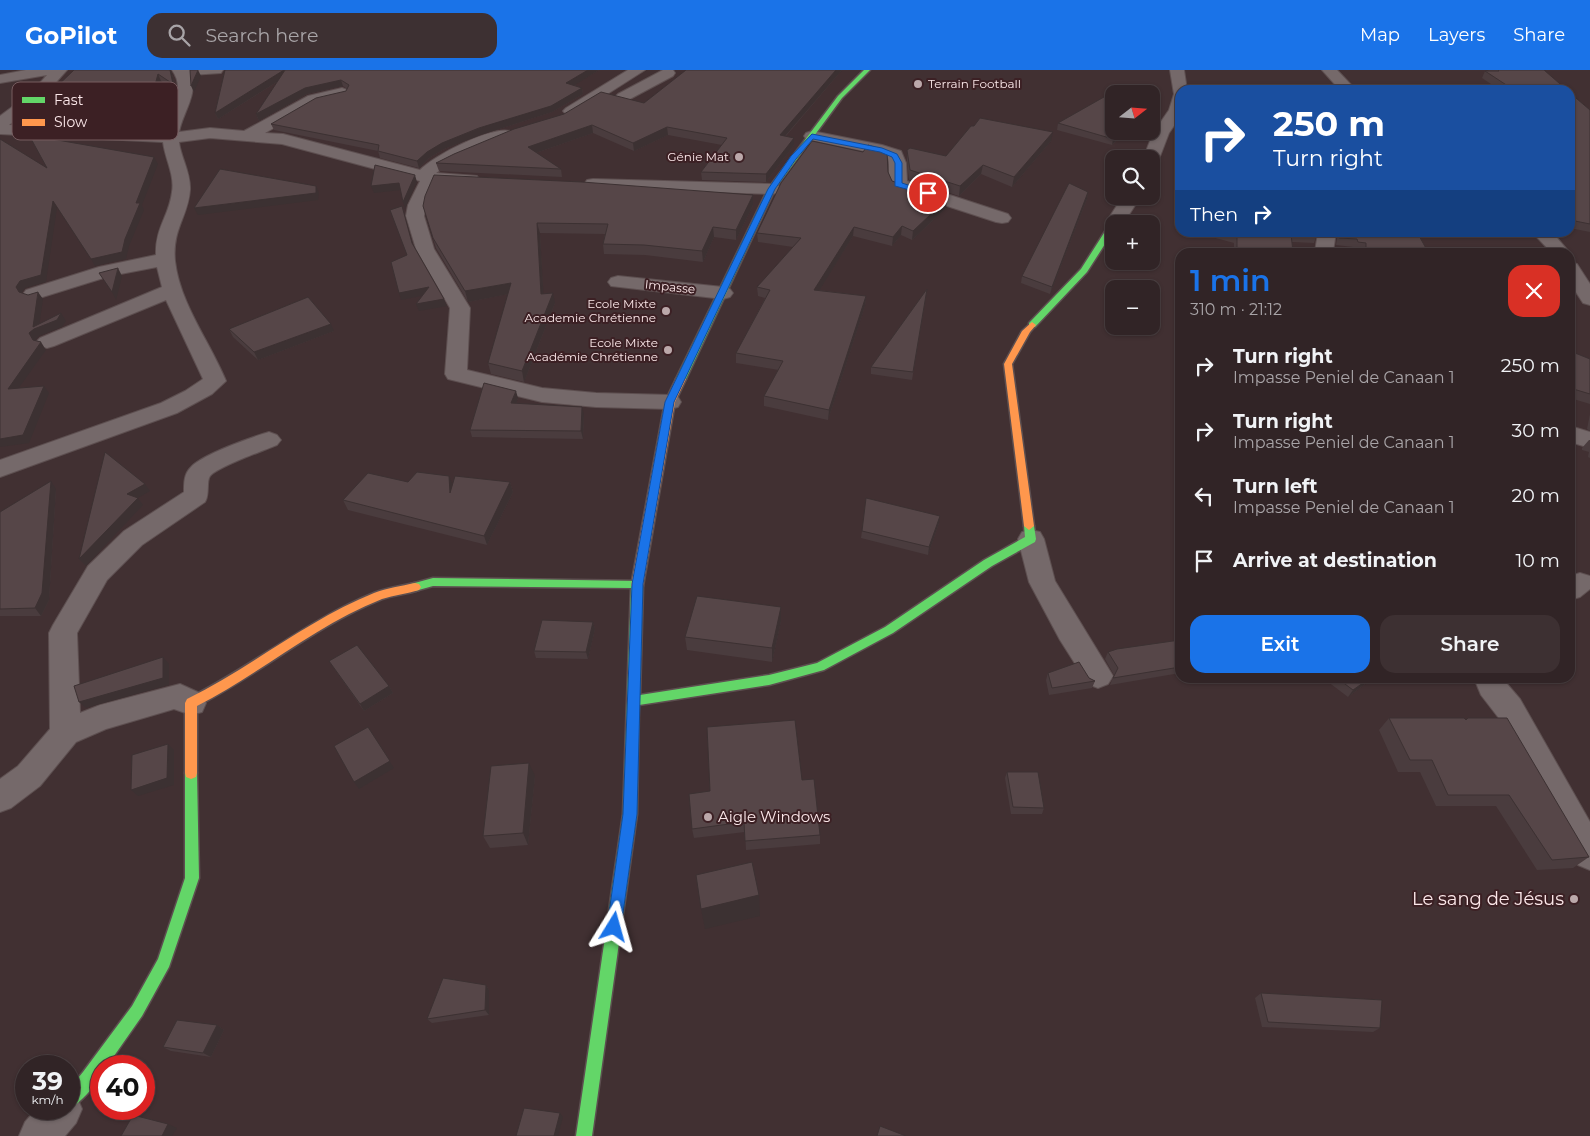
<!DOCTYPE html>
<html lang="en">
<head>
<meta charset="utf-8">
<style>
  body { margin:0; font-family:Montserrat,sans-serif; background:#3d3032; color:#f1f3f6; height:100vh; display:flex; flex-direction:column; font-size:19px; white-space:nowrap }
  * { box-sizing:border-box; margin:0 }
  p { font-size:16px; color:#a8a4a7 }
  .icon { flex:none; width:28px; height:28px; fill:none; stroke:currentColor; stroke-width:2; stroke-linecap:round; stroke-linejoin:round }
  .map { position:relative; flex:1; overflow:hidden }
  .side { position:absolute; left:1175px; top:178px; width:400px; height:435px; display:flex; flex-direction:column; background:#312426; border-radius:15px; box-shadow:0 1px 4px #0004,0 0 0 1px #4c4143 }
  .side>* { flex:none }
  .banner { position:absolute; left:1175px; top:15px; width:400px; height:152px; border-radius:15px; box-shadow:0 1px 4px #0004,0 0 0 1px #4c4143; background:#1a4fa0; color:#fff; overflow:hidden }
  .needle { width:32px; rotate:73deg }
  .controls { position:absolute; left:1105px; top:15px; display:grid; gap:10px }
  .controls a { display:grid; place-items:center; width:55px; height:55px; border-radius:10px; background:#312426; box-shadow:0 1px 4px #0004,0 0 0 1px #4c4143; font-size:25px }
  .speed { position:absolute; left:15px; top:985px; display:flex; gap:10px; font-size:25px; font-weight:700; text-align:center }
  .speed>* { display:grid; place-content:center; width:65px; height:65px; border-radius:50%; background:#312426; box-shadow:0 1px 4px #0004,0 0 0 1px #4c4143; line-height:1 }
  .speed small { font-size:12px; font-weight:400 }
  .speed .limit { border:8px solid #d22; background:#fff; color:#111 }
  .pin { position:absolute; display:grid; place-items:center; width:42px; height:42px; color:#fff; margin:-21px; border:2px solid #fff; border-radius:50%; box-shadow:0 1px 5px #0007 }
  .me { position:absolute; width:55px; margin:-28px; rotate:8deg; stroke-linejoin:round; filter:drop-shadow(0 0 4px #0008) }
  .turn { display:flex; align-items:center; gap:18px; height:105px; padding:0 15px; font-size:22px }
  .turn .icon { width:65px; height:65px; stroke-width:2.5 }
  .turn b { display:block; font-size:35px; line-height:42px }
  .then { display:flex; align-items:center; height:48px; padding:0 15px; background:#0003; gap:10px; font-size:19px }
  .round { display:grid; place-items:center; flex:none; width:52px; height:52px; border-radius:15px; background:#3d3032 }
  .head { display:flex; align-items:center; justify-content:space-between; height:85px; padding:0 15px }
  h1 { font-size:30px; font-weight:600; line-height:38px; color:#1a73e8 }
  .action { display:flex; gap:10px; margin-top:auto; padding:10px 15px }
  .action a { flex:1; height:58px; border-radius:15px; background:#1a73e8; color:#fff; font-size:20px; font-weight:600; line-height:58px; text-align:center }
  .action a+a { background:#3d3032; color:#f1f3f6 }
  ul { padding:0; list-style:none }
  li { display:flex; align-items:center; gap:15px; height:65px; padding:0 15px }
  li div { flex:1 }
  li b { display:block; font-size:19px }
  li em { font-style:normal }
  header { display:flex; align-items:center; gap:30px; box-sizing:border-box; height:70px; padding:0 25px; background:#1a73e8; color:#fff }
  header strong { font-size:24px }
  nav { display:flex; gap:28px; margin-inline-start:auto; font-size:18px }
  .search { width:350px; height:45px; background:#3d3032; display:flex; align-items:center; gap:12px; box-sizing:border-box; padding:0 18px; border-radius:15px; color:#a8a4a7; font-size:19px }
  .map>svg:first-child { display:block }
</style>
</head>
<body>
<header>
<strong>GoPilot</strong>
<div class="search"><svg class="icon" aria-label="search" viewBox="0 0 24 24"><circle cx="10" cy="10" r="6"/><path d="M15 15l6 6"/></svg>Search here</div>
<nav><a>Map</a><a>Layers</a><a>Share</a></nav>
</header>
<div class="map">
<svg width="1590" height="1066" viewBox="0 0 1590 1066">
  <rect width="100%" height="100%" fill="#413032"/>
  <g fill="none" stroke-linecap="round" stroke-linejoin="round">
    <defs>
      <g id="street">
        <path d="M26,0h41l-26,29 -32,26 154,8c4,-23 25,-41 9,-63h51l-2,3 -30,2c7,20 -8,37 -12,57l31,-4 34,3 64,-35 34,-8 5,2 3,3 -3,3 -29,7 -53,30 18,1 137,36c13,-14 71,-44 90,-39l2,3 -2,3 -54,22 -20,14 41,3 3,4 -3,4 -6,1 -35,-2 -10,22 -2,11 10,33 36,59 -3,62 75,18 54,5 74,2 8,2 3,5 -3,5 -8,2 -74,-2 -54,-5 -94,-23 -3,-5 5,-66 -34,-59 -10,-33 2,-11 12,-24 -138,-37 -72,-6 -31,4c2,16 12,31 11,48 -2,27 -18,39 -15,71 5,43 35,81 51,120l-14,13 -35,19 -177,64v-17l161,-57 24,-12 18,-12 -37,-79 -112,46 -7,2 -7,-2 -4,-4 4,-4 122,-51 -5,-20 -47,9 -77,24 -7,-2 -3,-4 3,-4 73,-23 57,-12c-1,-27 13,-39 16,-63 3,-17 -7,-33 -9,-50l-163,-8v-18l31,-23 16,-18 -47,8v-8z"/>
        <path d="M628,0h17l-69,44h-10l-3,-3 3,-3z"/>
        <path d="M663,0h10l2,3 -2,3 -45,24h-10l-3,-3 3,-3z"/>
        <path d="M1170,0h14l3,20h-7v27l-11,16 -10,26 -2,4 -6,1v-5h-8l10,-26 16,-23 5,-16z"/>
        <path d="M1322,0h15l19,20h-16z"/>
        <path d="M812,61l70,14 19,6 5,12 1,18 101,33 3,4 -3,4 -6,1 -6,-1 -104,-34c-6,-9 -1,-21 -4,-30l-10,-4 -72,-15 -2,-3 2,-3z"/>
        <path d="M593,109l179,5 6,1 3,4 -3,4 -6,1 -185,-6 -3,-4 3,-4z"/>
        <path d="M1123,126h18l-18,28h-9v5l-6,-1 -3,-4z"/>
        <path d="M1318,162h18l-3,20h-18z"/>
        <path d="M1532,162h20l17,20h-18z"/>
        <path d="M1570,192l7,2 13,20v21l-7,-2 -13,-20z"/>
        <path d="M618,206l105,11 7,2 3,4 -3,4 -7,2 -112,-13 -3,-4 3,-4z"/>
        <path d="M1570,356l20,6v16l-20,-6z"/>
        <path d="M269,362l8,3 4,5 -4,5c-14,6 -58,21 -67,31 -4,6 0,18 -5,26l-63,43 -35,35 -30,53 3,80 20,-8 80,-21 22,10 4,9 -4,9 -11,3 -17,-6 -68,20 -30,13 -36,44 -29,22 -11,4v-33l18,-13 32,-37 -1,-96 4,-8 35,-59 36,-35 60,-39c0,-10 0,-18 7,-25 12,-13 61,-30 78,-35z"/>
        <path d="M1031,460l9,2 4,7 11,42 58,95 -5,8 -10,4 -10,-4 -28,-44 -31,-58 -11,-43 4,-7z"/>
        <path d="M1580,503l10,3v13l-10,8 -10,3v-24z"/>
        <path d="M1474,608h28l18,21 70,123v48l-12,-5 -80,-148 -17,-22z"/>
        <path d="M69,1022l7,3 6,14 -6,14 -11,13h-46l6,-14 11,-13h33z"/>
      </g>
      <g id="fast">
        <path d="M864,0h6l-28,28 -67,91 -89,190 -5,3 -3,-1 -2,-2 92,-190 70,-93z"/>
        <path d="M1111,152l7,2h-4v6l-27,42 -52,55h-6v-4l52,-54z"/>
        <path d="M1029,452l5,4 2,13 -1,3 -43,24 -99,67 -69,37 -55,15 -130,20 -2,109 -45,322h-16l47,-322 8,-226 -198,-2 -18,5 -4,-1 -2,-3 2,-3 22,-6 208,3 2,5 -3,109 129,-20 48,-12 68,-36 99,-67 41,-23 -1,-11z"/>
        <path d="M191,697l5,2 1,4 2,105 -30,89 -27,49 -35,50h-6c0,2 0,8 0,9 -3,9 -24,31 -32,34v-20l14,-17 49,-66 26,-47 27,-81v-105l1,-4z"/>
      </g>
      <g id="slow">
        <path d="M1032,252l4,3 -6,7 -18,32 22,162 -5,4 -5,-4 -20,-162 18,-33z"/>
        <path d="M681,306l5,3 -11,23 -32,184 -6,4 -6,-4 34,-184 11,-23z"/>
        <path d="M415,513l4,1 2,3 -2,3c-12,4 -25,5 -37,9 -66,26 -122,75 -185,107v67l-1,4 -5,2 -5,-2 -1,-4v-70l2,-4c63,-31 122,-80 187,-106 13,-5 27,-7 41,-10z"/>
      </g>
    </defs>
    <use href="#street" stroke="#5d4f50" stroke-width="2"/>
    <use href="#fast" stroke="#5d4f50" stroke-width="3"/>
    <use href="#slow" stroke="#5d4f50" stroke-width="3"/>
    <use href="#street" fill="#75696a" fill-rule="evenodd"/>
    <use href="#fast" fill="#63d668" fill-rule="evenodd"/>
    <use href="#slow" fill="#ff974d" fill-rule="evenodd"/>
  </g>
  <g fill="#4a3c3e">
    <path d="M171,0l5,20 -15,-9 -6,22 -121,16 -4,-7z"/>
    <path d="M225,0h374l-25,15 8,3 1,6 -31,18 -71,23 -37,14 -15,9 -10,10 -39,-10 -2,-7 -104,-21 -3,-6 75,-33 1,-2 -4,-3 -36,8 -48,27 -3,-7 21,-32 -59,37 -3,-6z"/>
    <path d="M686,0h156l-56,66 8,2v7l-28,37 -64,-2 -1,-8 21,-27 -54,-10 -34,16 -41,-18 -57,20 25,16 1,8 -123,-6 -3,-8 208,-60z"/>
    <path d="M1488,0h56l23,20h-67l-18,-12 3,-7h4z"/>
    <path d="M1570,23l20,17v122l-20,-4z"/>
    <path d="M1058,53l56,8h12l-14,14 -55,-15z"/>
    <path d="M1051,71l-39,46 -31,-13 -22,22 -50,-16 -2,-20v-10l39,6z"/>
    <path d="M863,82l25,20 4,9 54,27 -34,32 -11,-5 -9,11 -39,-10 -34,54 47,6 -1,10 -37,114 -64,-14v-10l15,-26 -43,-7v-10l29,-55 -7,-2 -1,-9 36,-40 -35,-5 -1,-9z"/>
    <path d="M1088,122l-1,7 -37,95 -29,-11 1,-7z"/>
    <path d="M753,125v10l-17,35 -22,-3 -11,25 -58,-7 -41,-1 -1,-10 2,-10 -65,-1 3,61 12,9 -31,79 -33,-8 -3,-11 20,-69 -40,8 -32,-54 -13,-42z"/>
    <path d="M1214,162h104l-4,11 -22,-1 1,10h-59v-9l-22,-6z"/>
    <path d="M1338,162h79l11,20h-66v-1l-8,-1 -1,-3 -17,-2z"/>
    <path d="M927,219l-15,91 -41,-6v-7z"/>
    <path d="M229,259l105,2 -76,29 -25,-23z"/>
    <path d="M1570,281l20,8v45l-20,-6z"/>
    <path d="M518,328l-2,5 68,11 -1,25 -111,-2 -2,-7z"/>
    <path d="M1590,344v17l-3,-2z"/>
    <path d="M1589,370h1v18l-2,-1 1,-5 -7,-2v-2z"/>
    <path d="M408,412l45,2 57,-2 3,10 -26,53 -139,-35 -5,-10z"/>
    <path d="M56,419l-7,111 -8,16h-41v-104z"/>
    <path d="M939,453l-11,32 -67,-17 1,-7z"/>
    <path d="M781,551l-9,41 -85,-12 -2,-13z"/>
    <path d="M593,552l2,7 -7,30 -52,-1 -2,-7z"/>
    <path d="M1180,570v33l-70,12 4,-10 -9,-16 3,-7z"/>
    <path d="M329,591l60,25 4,7 -29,18z"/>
    <path d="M1048,603l41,5 6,3 -3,7 -43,7 -3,-15z"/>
    <path d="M1323,608h50l-25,19z"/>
    <path d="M1389,648h75l125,139 -16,11 -36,2 -41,-64h-60l-16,-34h-22l-19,-42z"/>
    <path d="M1007,702l37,36 -2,6h-31l-6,-36z"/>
    <path d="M535,706l-7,69 -38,3 -7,-12z"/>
    <path d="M802,710l18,55v9l-74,6 -1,-18 -51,6 -2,-9z"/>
    <path d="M486,915l3,5v25l-57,8 -5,-4z"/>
    <path d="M1261,923l119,35 -7,4 -111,-5 -7,-29z"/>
    <path d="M217,955l7,5 -13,27 -40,-6 -8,-4z"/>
  </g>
  <g fill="#3c3132">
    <path d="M170,0h1l5,20 -3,-6z"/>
    <path d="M198,0l3,6 -7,16 -3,-6z"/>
    <path d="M284,0l4,5 -70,44 -3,-6z"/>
    <path d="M588,0h11l-32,20 -1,-7z"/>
    <path d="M836,0h6l-62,72v-7z"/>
    <path d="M158,4l3,7 -6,22 -121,16 -4,-7z"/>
    <path d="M341,10l2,6 -36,8 -48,27 -3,-7 49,-26z"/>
    <path d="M582,18l1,6 -31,18 -71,23 -37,14 -15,9 -10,10 -2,-7 10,-9 15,-9z"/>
    <path d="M592,55l1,8 -63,22 -2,-8z"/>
    <path d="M667,57l1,8 -34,16 -1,-8z"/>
    <path d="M1121,61h5l-14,14 1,-6z"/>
    <path d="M1053,62l-2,9 -39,46 2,-10z"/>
    <path d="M794,68v7l-28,37v-8z"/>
    <path d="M154,87l4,7 -16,41 2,5 -15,36 -3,13 -31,7 -4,-7 34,-20 11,-36z"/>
    <path d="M983,95l-2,9 -22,22 1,-10z"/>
    <path d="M415,105l2,7 -12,27 -2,-7z"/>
    <path d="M399,113l2,7 -27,3 -3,-7z"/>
    <path d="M316,116l3,7 -1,7 -120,15 -4,-7z"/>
    <path d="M1088,122l-1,7 -37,95 2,-7z"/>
    <path d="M753,125v10l-17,35v-10z"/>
    <path d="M947,129l-1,9 -34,32 1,-9z"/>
    <path d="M53,131l4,7 -11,74 -21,6 -4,6 -5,-7 4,-6z"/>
    <path d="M537,153l3,10 4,71 -3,-10z"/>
    <path d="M902,156l-1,9 -9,11 1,-9z"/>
    <path d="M713,157l1,10 -11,25 -1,-11z"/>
    <path d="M854,157l-1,9 -39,63v-9z"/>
    <path d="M118,198l4,8 -6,24 -4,-8z"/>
    <path d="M511,213l3,10 -46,9 -3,-11z"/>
    <path d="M429,217l2,7 -30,6 -2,-7z"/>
    <path d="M38,222l5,7 -4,28 22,-14 5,8 -4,6 -23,9 -4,5 6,1 5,8 -33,46 -5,-7 25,-62z"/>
    <path d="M553,223l2,10 -31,79 -2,-11z"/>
    <path d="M866,226l-1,10 -37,114 1,-10z"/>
    <path d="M444,229l3,7 -28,5 -3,-7z"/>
    <path d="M331,254l3,7 -76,29 -4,-8z"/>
    <path d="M44,316l5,7 -20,50 -29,4v-8z"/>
    <path d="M516,321l2,7 -4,12 -3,-7z"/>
    <path d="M582,337l2,7 -1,25 -2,-8z"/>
    <path d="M449,406l4,9 -3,8z"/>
    <path d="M51,411l5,8 -7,111 -8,16 -6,-8z"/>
    <path d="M510,412l3,10 -26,53 -3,-9z"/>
    <path d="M145,414l5,7 -12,7 5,7 -57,61 -7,-7 48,-65z"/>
    <path d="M940,446l-1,7 -11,32 1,-8z"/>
    <path d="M781,537v14l-9,41v-14z"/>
    <path d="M593,552l2,7 -7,30 -2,-7z"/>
    <path d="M163,587l6,7v21l-83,23 -7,-6z"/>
    <path d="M1370,608h3l-25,19 5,-7z"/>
    <path d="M389,616l4,7 -29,18 -4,-7z"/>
    <path d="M368,657l26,41 -35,21 -5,-7z"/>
    <path d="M168,674l6,6v35l-36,11 -7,-6z"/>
    <path d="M529,693l6,13 -7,69 -5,-12z"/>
    <path d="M759,825l1,21 -55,13 -4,-20z"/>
    <path d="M486,915l3,5v25l-4,-5z"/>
    <path d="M217,955l7,5 -13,27 -8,-4z"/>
    <path d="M560,1043l3,4 -5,19h-4z"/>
    <path d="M168,1054l9,4 -5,8h-10z"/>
  </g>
  <g fill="#564648" stroke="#3c3132">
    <path d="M74,0h96l3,14 -15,-10 -6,22 -122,16z"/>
    <path d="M190,0h8l-7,16z"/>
    <path d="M225,0h59l-69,43z"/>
    <path d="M285,0h303l-22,13 16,5 -31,18 -72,22 -37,15 -15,9 -10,9 -39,-10 1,-6 -108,-21 45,-26 30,-7 3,-6 -8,-5 -36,8 -49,26z"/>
    <path d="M686,0h150l-56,65 14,3 -28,36 -65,-2 26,-34 -60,-11 -34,16 -41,-18 -64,22 33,22 -125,-6 18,-9 60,-25 50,-15 37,-22 43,11z"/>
    <path d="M1498,0h46l23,20h-53l-29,-19h14z"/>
    <path d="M1111,23l17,1h-14v37h7l-8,8 -55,-16z"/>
    <path d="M1570,23l20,17v114l-20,-4z"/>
    <path d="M980,48l73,14 -39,45 -31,-12 -23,21 -50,-16 -3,-20 3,-2 36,8 25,-30h3z"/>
    <path d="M29,65l125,22 -18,46h4l-15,36 -3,13 -31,7 -38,-58 -12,74 -21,6 -4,6 3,5 9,3 10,-3 -5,35 28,-14 -4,7 -23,9 -5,4 4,7 8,2 -33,47 36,-3 -21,49 -23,4v-300l47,29z"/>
    <path d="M812,71l51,11 5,-7 19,6 1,21 4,9 55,18 -34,32 -11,-5 -9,11 -39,-10 -40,63 52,6 -37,114 -65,-14 19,-35 -47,-8 34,-63 -13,-3 44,-49 -44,-5 24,-50z"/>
    <path d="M375,95l40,10 -12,27 -4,-19 -28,3z"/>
    <path d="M220,99l96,17v7l-122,15z"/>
    <path d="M434,105l148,7 171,13 -17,35 -23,-3 -11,24 -58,-6 -41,-1 5,-20 -71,-1 4,71 12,-1 -31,78 -34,-8 23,-80 -46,8 -32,-53 -10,-32 2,-10z"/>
    <path d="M1069,113l19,9 -36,95 -30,-11z"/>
    <path d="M402,136l10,37 32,56 -28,5 13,-17 -30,6 -8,-31 16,-7 -17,-45z"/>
    <path d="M1227,162h91v4l-27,-2 2,18h-56v-17z"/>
    <path d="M1340,162h77l11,20h-62v-9l-8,-1 -1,-3 -18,-1z"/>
    <path d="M118,198l-6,24 -13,-19z"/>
    <path d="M927,219l-14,83 -42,-5z"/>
    <path d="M308,227l23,27 -77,28 -25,-23z"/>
    <path d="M1570,281l20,8v35l-20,-6z"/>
    <path d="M484,313l32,8 -5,12 71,4 -1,24 -111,-1z"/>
    <path d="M105,382l40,32 -18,10 11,4 -59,61z"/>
    <path d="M417,402l32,4 1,17 5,-17 55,6 -26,54 -141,-36 25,-27 40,9z"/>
    <path d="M51,411l-9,112 -7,15 -35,1v-97z"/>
    <path d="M866,428l74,18 -11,31 -67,-16z"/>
    <path d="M697,526l84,11 -9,41 -87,-11z"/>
    <path d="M542,550l51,2 -7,30 -52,-1z"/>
    <path d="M1180,570v27l-67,11 5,-10 -10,-16 9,-3z"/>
    <path d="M357,575l32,41 -29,18 -31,-43z"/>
    <path d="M163,587v21l-84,24 -5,-16z"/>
    <path d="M1079,592l10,16 6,3 -43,7 -4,-15z"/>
    <path d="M1337,608h33l-17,12z"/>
    <path d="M1389,648h75l2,2 2,-2h39l82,139 -37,3 -43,-65h-61l-16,-35h-22z"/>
    <path d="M795,650l7,60 12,-1 6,56 -75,6 -1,-19 -52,7 -3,-35 21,-3 -3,-64z"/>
    <path d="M368,657l22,34 -36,21 -20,-36z"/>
    <path d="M168,674l-1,34 -36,12 1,-35z"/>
    <path d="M529,693l-6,70 -40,3 8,-70z"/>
    <path d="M1007,702h31l6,36 -31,-1z"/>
    <path d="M752,792l7,33 -58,14 -5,-34z"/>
    <path d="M443,908l43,7 -1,25 -58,9z"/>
    <path d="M1261,923l121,7 -2,28 -112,-6z"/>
    <path d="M177,950l40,5 -14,28 -40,-6z"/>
    <path d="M524,1038l36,5 -6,23h-38z"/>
    <path d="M133,1045l35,9 -6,12h-41z"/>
    <path d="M880,1056l26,10h-29z"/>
  </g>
  <path fill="#1a73e8" stroke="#114b97" d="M812,64l70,14 15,6 5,9v20l30,10 -4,2 -33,-9v-23l-3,-6 -12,-5 -67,-13 -17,20 -21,30 -101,213 -31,182 -6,230 -16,113 -2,5 -5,3 -5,-3 -2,-5 16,-113 9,-230 33,-182 103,-213 23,-33z"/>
  <g fill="#bba8aa" stroke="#3c2024" stroke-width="2">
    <circle cx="918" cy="14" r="5"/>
    <circle cx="739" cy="87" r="5"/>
    <circle cx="666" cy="241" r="5"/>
    <circle cx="668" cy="280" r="5"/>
    <circle cx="708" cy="747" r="5"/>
    <circle cx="1574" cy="829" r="5"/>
  </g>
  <g text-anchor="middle" stroke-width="4" stroke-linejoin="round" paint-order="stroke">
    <g font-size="12" fill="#fce8ea" stroke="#3c2024" text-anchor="end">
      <text x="928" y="18" text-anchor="start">Terrain Football</text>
      <text x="729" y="91">Génie Mat</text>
      <text x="656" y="238">Ecole Mixte<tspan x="656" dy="14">Academie Chrétienne</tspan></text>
      <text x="658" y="277">Ecole Mixte<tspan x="658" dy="14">Académie Chrétienne</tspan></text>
    </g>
    <g font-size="12" fill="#fce8ea" stroke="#3c2024">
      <text transform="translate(670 217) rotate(6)" y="4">Impasse</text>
    </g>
    <g font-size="15" fill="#fce8ea" stroke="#3c2024" text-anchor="start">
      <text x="718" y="752">Aigle Windows</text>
    </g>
    <g font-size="18" fill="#fce8ea" stroke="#3c2024" text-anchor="end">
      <text x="1564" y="835">Le sang de Jésus</text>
    </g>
  </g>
  <rect x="12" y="12" width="166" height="58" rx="8" fill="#3c2024" stroke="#765c5f" stroke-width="1"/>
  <rect x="22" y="27" width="23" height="6" fill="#63d668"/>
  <rect x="22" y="49" width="23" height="7" fill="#ff974d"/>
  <g font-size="14" fill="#fce8ea">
    <text x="54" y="35">Fast</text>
    <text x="54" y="57">Slow</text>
  </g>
</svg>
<div class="controls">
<a><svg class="needle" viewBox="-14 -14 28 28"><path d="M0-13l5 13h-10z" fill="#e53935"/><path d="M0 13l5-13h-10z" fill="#a8a4a7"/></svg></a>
<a><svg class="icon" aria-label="search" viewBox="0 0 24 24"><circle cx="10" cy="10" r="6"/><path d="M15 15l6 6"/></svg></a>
<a>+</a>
<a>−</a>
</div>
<div class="speed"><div>39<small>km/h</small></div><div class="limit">40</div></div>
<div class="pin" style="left:928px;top:123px;background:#d93025"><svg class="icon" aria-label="arrive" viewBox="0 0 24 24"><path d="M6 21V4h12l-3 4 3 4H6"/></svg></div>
<svg class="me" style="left:614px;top:857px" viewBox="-20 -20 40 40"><path d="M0-17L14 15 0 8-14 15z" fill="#1a73e8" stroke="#fff" stroke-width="4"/></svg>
<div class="banner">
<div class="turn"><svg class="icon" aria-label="right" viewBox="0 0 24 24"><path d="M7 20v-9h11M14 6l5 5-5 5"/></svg><div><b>250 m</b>Turn right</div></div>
<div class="then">Then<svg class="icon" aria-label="right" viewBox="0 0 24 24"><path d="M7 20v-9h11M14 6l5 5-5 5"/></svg></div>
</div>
<section class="side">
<div class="head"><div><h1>1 min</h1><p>310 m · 21:12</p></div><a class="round" style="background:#d93025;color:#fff"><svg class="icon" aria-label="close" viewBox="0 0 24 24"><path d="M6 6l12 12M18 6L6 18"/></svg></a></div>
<ul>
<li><svg class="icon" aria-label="right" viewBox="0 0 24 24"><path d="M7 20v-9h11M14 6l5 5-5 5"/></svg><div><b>Turn right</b><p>Impasse Peniel de Canaan 1</p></div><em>250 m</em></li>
<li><svg class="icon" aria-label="right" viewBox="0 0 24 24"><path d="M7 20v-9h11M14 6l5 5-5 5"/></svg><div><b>Turn right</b><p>Impasse Peniel de Canaan 1</p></div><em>30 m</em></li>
<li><svg class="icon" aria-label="left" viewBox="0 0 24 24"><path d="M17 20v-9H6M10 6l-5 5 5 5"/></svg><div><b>Turn left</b><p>Impasse Peniel de Canaan 1</p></div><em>20 m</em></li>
<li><svg class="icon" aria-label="arrive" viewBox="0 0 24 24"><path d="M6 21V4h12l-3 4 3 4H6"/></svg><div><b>Arrive at destination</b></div><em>10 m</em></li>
</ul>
<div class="action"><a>Exit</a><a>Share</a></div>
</section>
</div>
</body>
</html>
